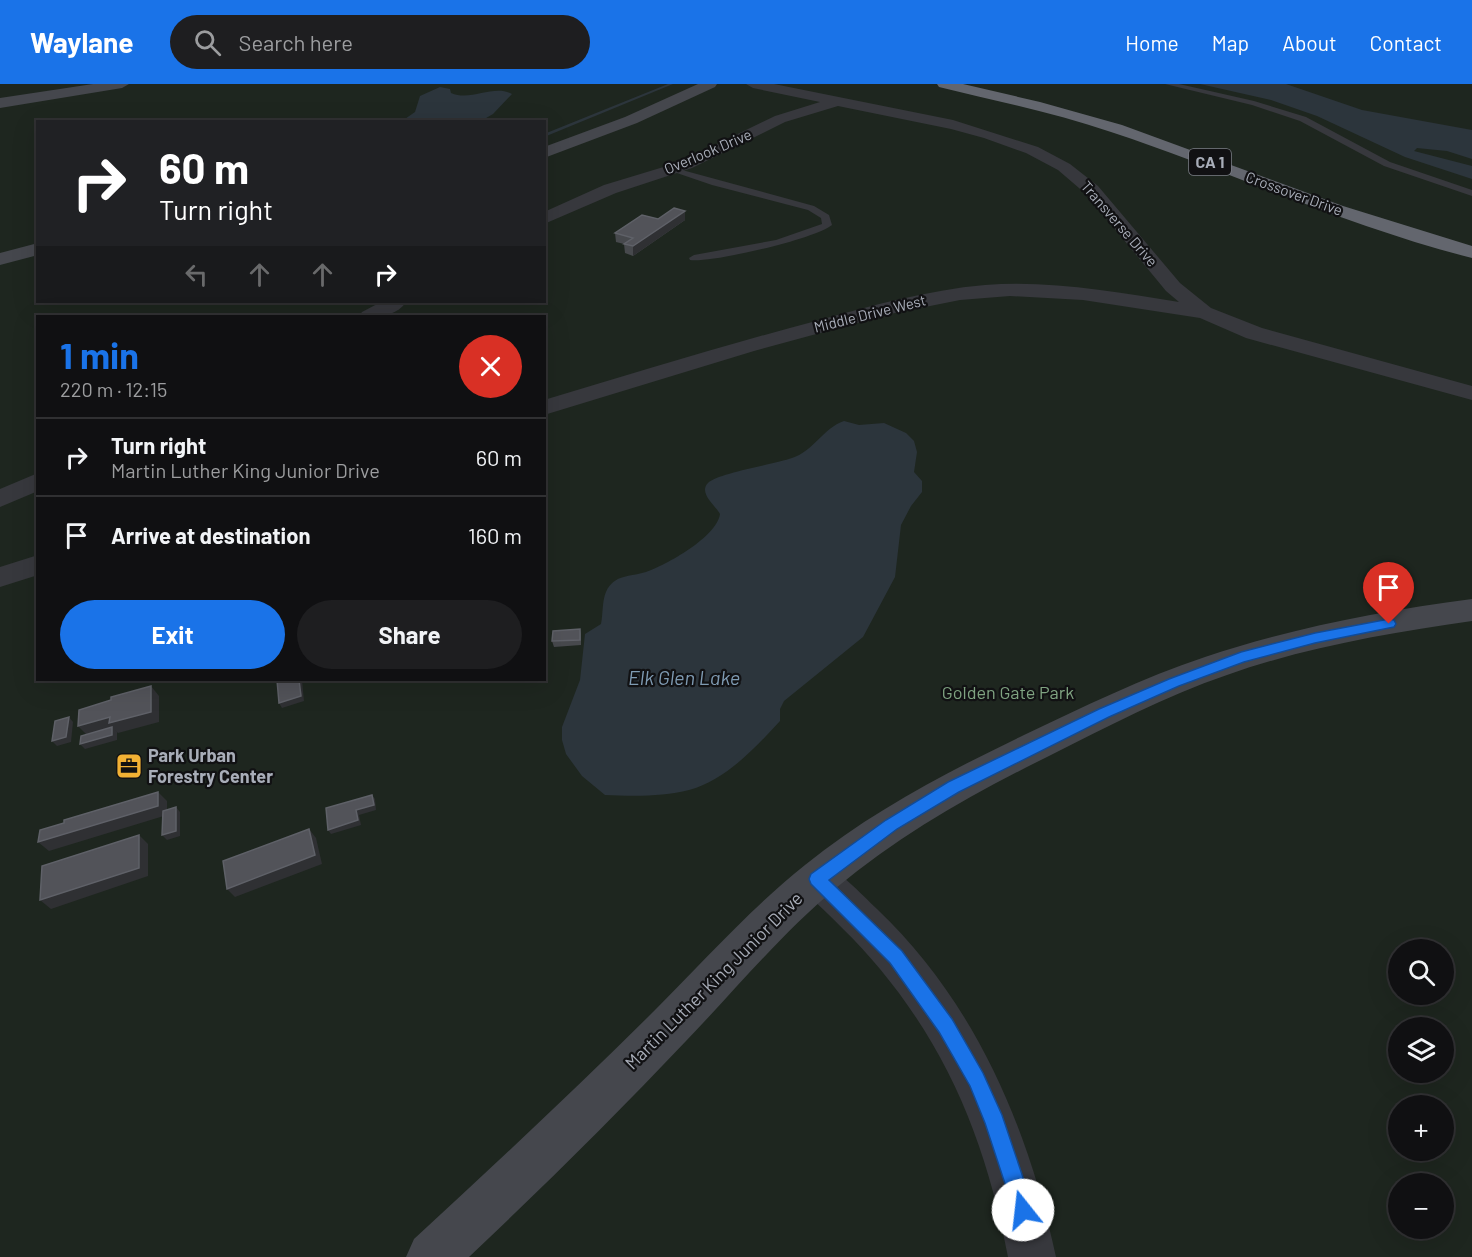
<!DOCTYPE html>
<html lang="en">
<head>
<meta charset="utf-8">
<style>
  body { margin:0; font-family:Barlow,sans-serif; background:#1e1e20; color:#f1f3f6; height:100vh; display:flex; flex-direction:column; font-size:22px; white-space:nowrap }
  * { box-sizing:border-box; margin:0 }
  p { font-size:20px; color:#9c9d9f }
  .icon { flex:none; width:33px; height:33px; fill:none; stroke:currentColor; stroke-width:2; stroke-linecap:round; stroke-linejoin:round }
  .map { position:relative; flex:1; overflow:hidden }
  .panel { position:absolute; left:36px; top:231px; width:510px; height:366px; display:flex; flex-direction:column; background:#101012; border-radius:0px; box-shadow:0 6px 24px #0002,0 0 0 2px #303032 }
  .panel>* { flex:none }
  .guide { position:absolute; left:36px; top:36px; width:510px; height:183px; border-radius:0px; box-shadow:0 6px 24px #0002,0 0 0 2px #303032; background:#202124; color:#fff; overflow:hidden }
  .tools { position:absolute; left:1388px; top:855px; display:grid; gap:12px }
  .tools a { display:grid; place-items:center; width:66px; height:66px; border-radius:50%; background:#101012; box-shadow:0 6px 24px #0002,0 0 0 2px #303032; font-size:30px }
  .pin { position:absolute; display:grid; place-items:center; width:51px; height:51px; color:#fff; margin:-62px -26px; border-radius:50% 50% 50% 0; rotate:-45deg; box-shadow:0 0 6px #0007 }
  .pin .icon { rotate:45deg }
  .me { position:absolute; width:66px; margin:-33px; rotate:344deg; stroke-linejoin:round; filter:drop-shadow(0 0 4px #0008) }
  .turn { display:flex; align-items:center; gap:21px; height:126px; padding:0 24px; font-size:27px }
  .turn .icon { width:78px; height:78px; stroke-width:2.5 }
  .turn b { display:block; font-size:42px; line-height:51px }
  .lanes { display:flex; align-items:center; height:57px; padding:0 24px; background:#0003; justify-content:center; gap:30px; direction:ltr }
  .lanes .off { opacity:.35 }
  .round { display:grid; place-items:center; flex:none; width:63px; height:63px; border-radius:32px; background:#1e1e20 }
  .overview { display:flex; align-items:center; justify-content:space-between; height:102px; padding:0 24px }
  h1 { font-size:36px; font-weight:700; line-height:45px; color:#1a73e8 }
  .primary-button { display:flex; gap:12px; margin-top:auto; padding:12px 24px }
  .primary-button a { flex:1; height:69px; border-radius:36px; background:#1a73e8; color:#fff; font-size:24px; font-weight:700; line-height:69px; text-align:center }
  .primary-button a+a { background:#1e1e20; color:#f1f3f6 }
  ul { padding:0; list-style:none }
  li { display:flex; align-items:center; gap:18px; height:78px; padding:0 24px; border-top:2px solid #303032 }
  li div { flex:1 }
  li b { display:block; font-size:22px }
  li em { font-style:normal }
  header { display:flex; align-items:center; gap:36px; box-sizing:border-box; height:84px; padding:0 30px; background:#1a73e8; color:#fff }
  header strong { font-size:28px }
  nav { display:flex; gap:33px; margin-inline-start:auto; font-size:21px }
  .search { width:420px; height:54px; background:#1e1e20; display:flex; align-items:center; gap:15px; box-sizing:border-box; padding:0 21px; border-radius:33px; color:#9c9d9f; font-size:22px }
  .map>svg:first-child { display:block }
</style>
</head>
<body>
<header>
<strong>Waylane</strong>
<div class="search"><svg class="icon" aria-label="search" viewBox="0 0 24 24"><circle cx="10" cy="10" r="6"/><path d="M15 15l6 6"/></svg>Search here</div>
<nav><a>Home</a><a>Map</a><a>About</a><a>Contact</a></nav>
</header>
<div class="map">
<svg width="1472" height="1173" viewBox="0 0 1472 1173">
  <rect width="100%" height="100%" fill="#161618"/>
  <path fill="#1e261f" fill-rule="evenodd" d="M0,0h1472v1173h-1472zM38,38h506v180h-506zM38,232h506v364h-506zM1398,866h45v44h-45zM1398,944h45v44h-45zM1398,1022h45v44h-45zM1398,1100h45v44h-45z"/>
  <g fill="#2c353c">
    <path d="M1200,0h86l76,26 110,20v29l-25,-8 -30,-3 -3,3 58,15v13l-67,-22 -88,-41 -46,-16z"/>
    <path d="M440,3l10,2 1,4c20,9 42,-9 61,1l-19,20 -12,7h-79l13,-9 5,-16z"/>
    <path d="M844,337l15,4 25,-2 22,10 8,8 3,11 -3,20 8,9v11l-11,14 -10,19 -6,52 -32,60 -79,64 -4,8v12c-25,27 -54,59 -91,69 -26,7 -58,6 -84,5l-23,-19 -16,-22 -4,-14v-13l18,-47 5,-46 16,-10c2,-10 1,-23 5,-32 8,-18 24,-15 40,-20 20,-7 71,-35 74,-58 -4,-8 -22,-21 -12,-31 9,-10 68,-19 84,-25 22,-7 31,-30 52,-37z"/>
  </g>
  <g fill="none" stroke-linecap="round" stroke-linejoin="round">
    <path fill="#2c353c" fill-rule="evenodd" d="M668,0h5l-129,53v-3z"/>
    <g fill="#37383d" fill-rule="evenodd">
      <path d="M1165,0h14l75,17 52,16 84,45 82,28v6l-88,-30 -84,-45 -48,-16z"/>
      <path d="M671,83l143,39 15,9 3,10c-17,14 -120,38 -142,35l-1,-2 5,-3 82,-15 46,-16 -1,-6 -13,-8 -96,-25 -41,-14z"/>
    </g>
    <g fill="#37383d" fill-rule="evenodd">
      <path d="M746,0h28l179,36 85,27 32,17 28,22 82,97 31,25 51,20 210,58v14l-226,-62 -46,-20 -117,-18 -73,-4 -50,4 -70,14 -136,37 -210,64v-15c90,-27 181,-55 272,-79 55,-15 111,-31 169,-36 65,-5 130,7 194,17l-13,-11 -80,-97 -28,-24 -32,-17 -42,-15 -33,-9 -113,-23 -53,16 -93,46 -76,25 -72,31v-12l60,-27 76,-23 95,-46 45,-14 -67,-14z"/>
      <path d="M381,218h25c-10,15 -31,16 -47,14l3,-4z"/>
      <path d="M38,389v18l-38,16v-18z"/>
      <path d="M38,471v20l-38,12v-20z"/>
      <path d="M817,778c24,9 42,30 60,47 98,93 151,218 179,348h-48c-21,-109 -56,-201 -128,-288 -23,-28 -50,-53 -76,-78l-6,-12 6,-12z"/>
    </g>
    <g fill="#45474d" fill-rule="evenodd">
      <path d="M93,0h36l-7,4 -122,20v-10z"/>
      <path d="M698,0h19l-2,3 -78,36 -93,35v-11l81,-30z"/>
      <path d="M38,159v12l-38,10v-12z"/>
      <path d="M1472,515v22c-83,12 -166,26 -245,54 -62,21 -120,52 -178,81 -75,37 -148,78 -213,132 -55,46 -100,101 -150,153 -70,74 -143,146 -217,216h-63l8,-18c81,-75 162,-150 240,-228 50,-50 96,-102 151,-146 67,-54 142,-93 219,-130 59,-28 118,-57 181,-78 87,-29 176,-46 267,-58z"/>
    </g>
    <path fill="#63666e" fill-rule="evenodd" d="M937,0h26l77,18 82,23 221,81 129,40v12c-124,-31 -240,-86 -361,-126 -56,-19 -115,-31 -172,-45z"/>
  </g>
  <g fill="#47494d">
    <path d="M658,135l27,1 -52,36 -8,-3 -1,-9 -8,-2 -1,-9z"/>
    <path d="M580,545l1,5v11l-27,2 -2,-6z"/>
  </g>
  <g fill="#2f3033">
    <path d="M685,127v9l-52,36v-10z"/>
    <path d="M299,596h3l2,21 -22,7 -3,-5z"/>
    <path d="M151,602l8,10v26l-41,11 -4,-4 3,3v8l-32,9 -5,-5 7,-9 -9,-9z"/>
    <path d="M69,633l4,5 -2,20 -14,4 -5,-5z"/>
    <path d="M158,708l9,9v14l-118,36 -11,-9z"/>
    <path d="M372,711l3,4 1,11 -17,5 2,10 -30,9 -3,-4z"/>
    <path d="M176,723l4,5v24l-13,4 -5,-5z"/>
    <path d="M309,745l7,9 6,26 -87,33 -8,-8z"/>
    <path d="M139,751l9,9v32l-97,33 -11,-9z"/>
  </g>
  <g fill="#525359" stroke="#5f6168" stroke-width="1.5">
    <path d="M674,124l11,3 -52,35 -9,-2 9,-6 -18,-5 27,-18 16,4z"/>
    <path d="M580,545v11l-28,1 1,-10z"/>
    <path d="M277,596h22l2,16 -22,7z"/>
    <path d="M151,602v26l-42,11 1,-6 -32,9 1,-16 32,-10v-3z"/>
    <path d="M69,633l-3,20 -14,4 3,-20z"/>
    <path d="M112,643v8l-32,9 1,-8z"/>
    <path d="M158,708v14l-120,36 2,-12 24,-7v-3z"/>
    <path d="M372,711l2,10 -18,5 2,10 -30,10 -2,-22z"/>
    <path d="M176,723v24l-14,4 1,-24z"/>
    <path d="M309,745l6,26 -88,34 -4,-28z"/>
    <path d="M139,751v33l-99,32 2,-34z"/>
  </g>
  <path fill="#1a73e8" stroke="#114b97" stroke-width="1.5" d="M1389,535l5,1 2,4 -2,3 -79,16 -71,19 -65,24 -70,31 -150,75 -62,37 -68,51 73,71 50,68 31,54 19,42 32,95 -3,7 -8,3 -7,-3 -31,-94 -15,-37 -31,-54 -49,-69 -79,-79 -2,-5 2,-5 75,-54 62,-38 151,-73 70,-30 72,-27 74,-19z"/>
  <defs>
    <symbol id="office-square" viewBox="-11 -11 22 22"><rect x="-9" y="-9" width="18" height="18" rx="4" fill="#f2b134" stroke="#111113"/><path d="M-6-3h4V-5.5h4V-3h4V5H-6ZM-1-4.5V-3h2v-1.5ZM-6 0V1H6V0Z" fill="#111"/></symbol>
  </defs>
  <g fill-rule="evenodd">
    <use href="#office-square" x="114" y="667" width="30" height="30"/>
  </g>
  <g text-anchor="middle" stroke-width="4.5" stroke-linejoin="round" paint-order="stroke">
    <g font-size="15" fill="#a8adb8" stroke="#111113">
      <text transform="translate(708 68) rotate(-23)" y="5">Overlook Drive</text>
      <text transform="translate(1294 110) rotate(20)" y="5">Crossover Drive</text>
      <text transform="translate(1119 140) rotate(49)" y="5">Transverse Drive</text>
      <text transform="translate(870 230) rotate(-14)" y="5">Middle Drive West</text>
    </g>
    <rect fill="#111113" stroke="#7b7e86" stroke-width="1.5" x="1189" y="65" width="42" height="26" rx="4.5"/>
    <g font-size="16" font-weight="bold" fill="#a8adb8">
      <text x="1210" y="84">CA 1</text>
    </g>
    <g font-size="18" fill="#7fa381" stroke="#111113">
      <text x="1008" y="615">Golden Gate Park</text>
    </g>
    <g font-size="18" font-weight="bold" fill="#a8adb8" stroke="#111113" text-anchor="start">
      <text x="148" y="678">Park Urban<tspan x="148" dy="21">Forestry Center</tspan></text>
    </g>
    <g font-size="18" fill="#a8adb8" stroke="#111113">
      <text transform="translate(714 897) rotate(-45)" y="6">Martin Luther King Junior Drive</text>
    </g>
    <g font-size="20" font-style="italic" fill="#7f9bb3" stroke="#111113">
      <text x="684" y="601">Elk Glen Lake</text>
    </g>
  </g>
</svg>
<div class="tools">
<a><svg class="icon" aria-label="search" viewBox="0 0 24 24"><circle cx="10" cy="10" r="6"/><path d="M15 15l6 6"/></svg></a>
<a><svg class="icon" aria-label="layers" viewBox="0 0 24 24"><path d="M12 4l9 5-9 5-9-5zM3 14l9 5 9-5"/></svg></a>
<a>+</a>
<a>−</a>
</div>
<div class="pin" style="left:1389px;top:540px;background:#d93025"><svg class="icon" aria-label="arrive" viewBox="0 0 24 24"><path d="M6 21V4h12l-3 4 3 4H6"/></svg></div>
<svg class="me" style="left:1023px;top:1126px" viewBox="-20 -20 40 40"><circle r="19" fill="#fff"/><path d="M0-13L10 11 0 6-10 11z" fill="#1a73e8"/></svg>
<div class="guide">
<div class="turn"><svg class="icon" aria-label="right" viewBox="0 0 24 24"><path d="M7 20v-9h11M14 6l5 5-5 5"/></svg><div><b>60 m</b>Turn right</div></div>
<div class="lanes"><svg class="icon off" aria-label="left" viewBox="0 0 24 24"><path d="M17 20v-9H6M10 6l-5 5 5 5"/></svg><svg class="icon off" aria-label="ahead" viewBox="0 0 24 24"><path d="M12 20V5M6 11l6-6 6 6"/></svg><svg class="icon off" aria-label="ahead" viewBox="0 0 24 24"><path d="M12 20V5M6 11l6-6 6 6"/></svg><svg class="icon" aria-label="right" viewBox="0 0 24 24"><path d="M7 20v-9h11M14 6l5 5-5 5"/></svg></div>
</div>
<section class="panel">
<div class="overview"><div><h1>1 min</h1><p>220 m · 12:15</p></div><a class="round" style="background:#d93025;color:#fff"><svg class="icon" aria-label="close" viewBox="0 0 24 24"><path d="M6 6l12 12M18 6L6 18"/></svg></a></div>
<ul>
<li><svg class="icon" aria-label="right" viewBox="0 0 24 24"><path d="M7 20v-9h11M14 6l5 5-5 5"/></svg><div><b>Turn right</b><p>Martin Luther King Junior Drive</p></div><em>60 m</em></li>
<li><svg class="icon" aria-label="arrive" viewBox="0 0 24 24"><path d="M6 21V4h12l-3 4 3 4H6"/></svg><div><b>Arrive at destination</b></div><em>160 m</em></li>
</ul>
<div class="primary-button"><a>Exit</a><a>Share</a></div>
</section>
</div>
</body>
</html>
